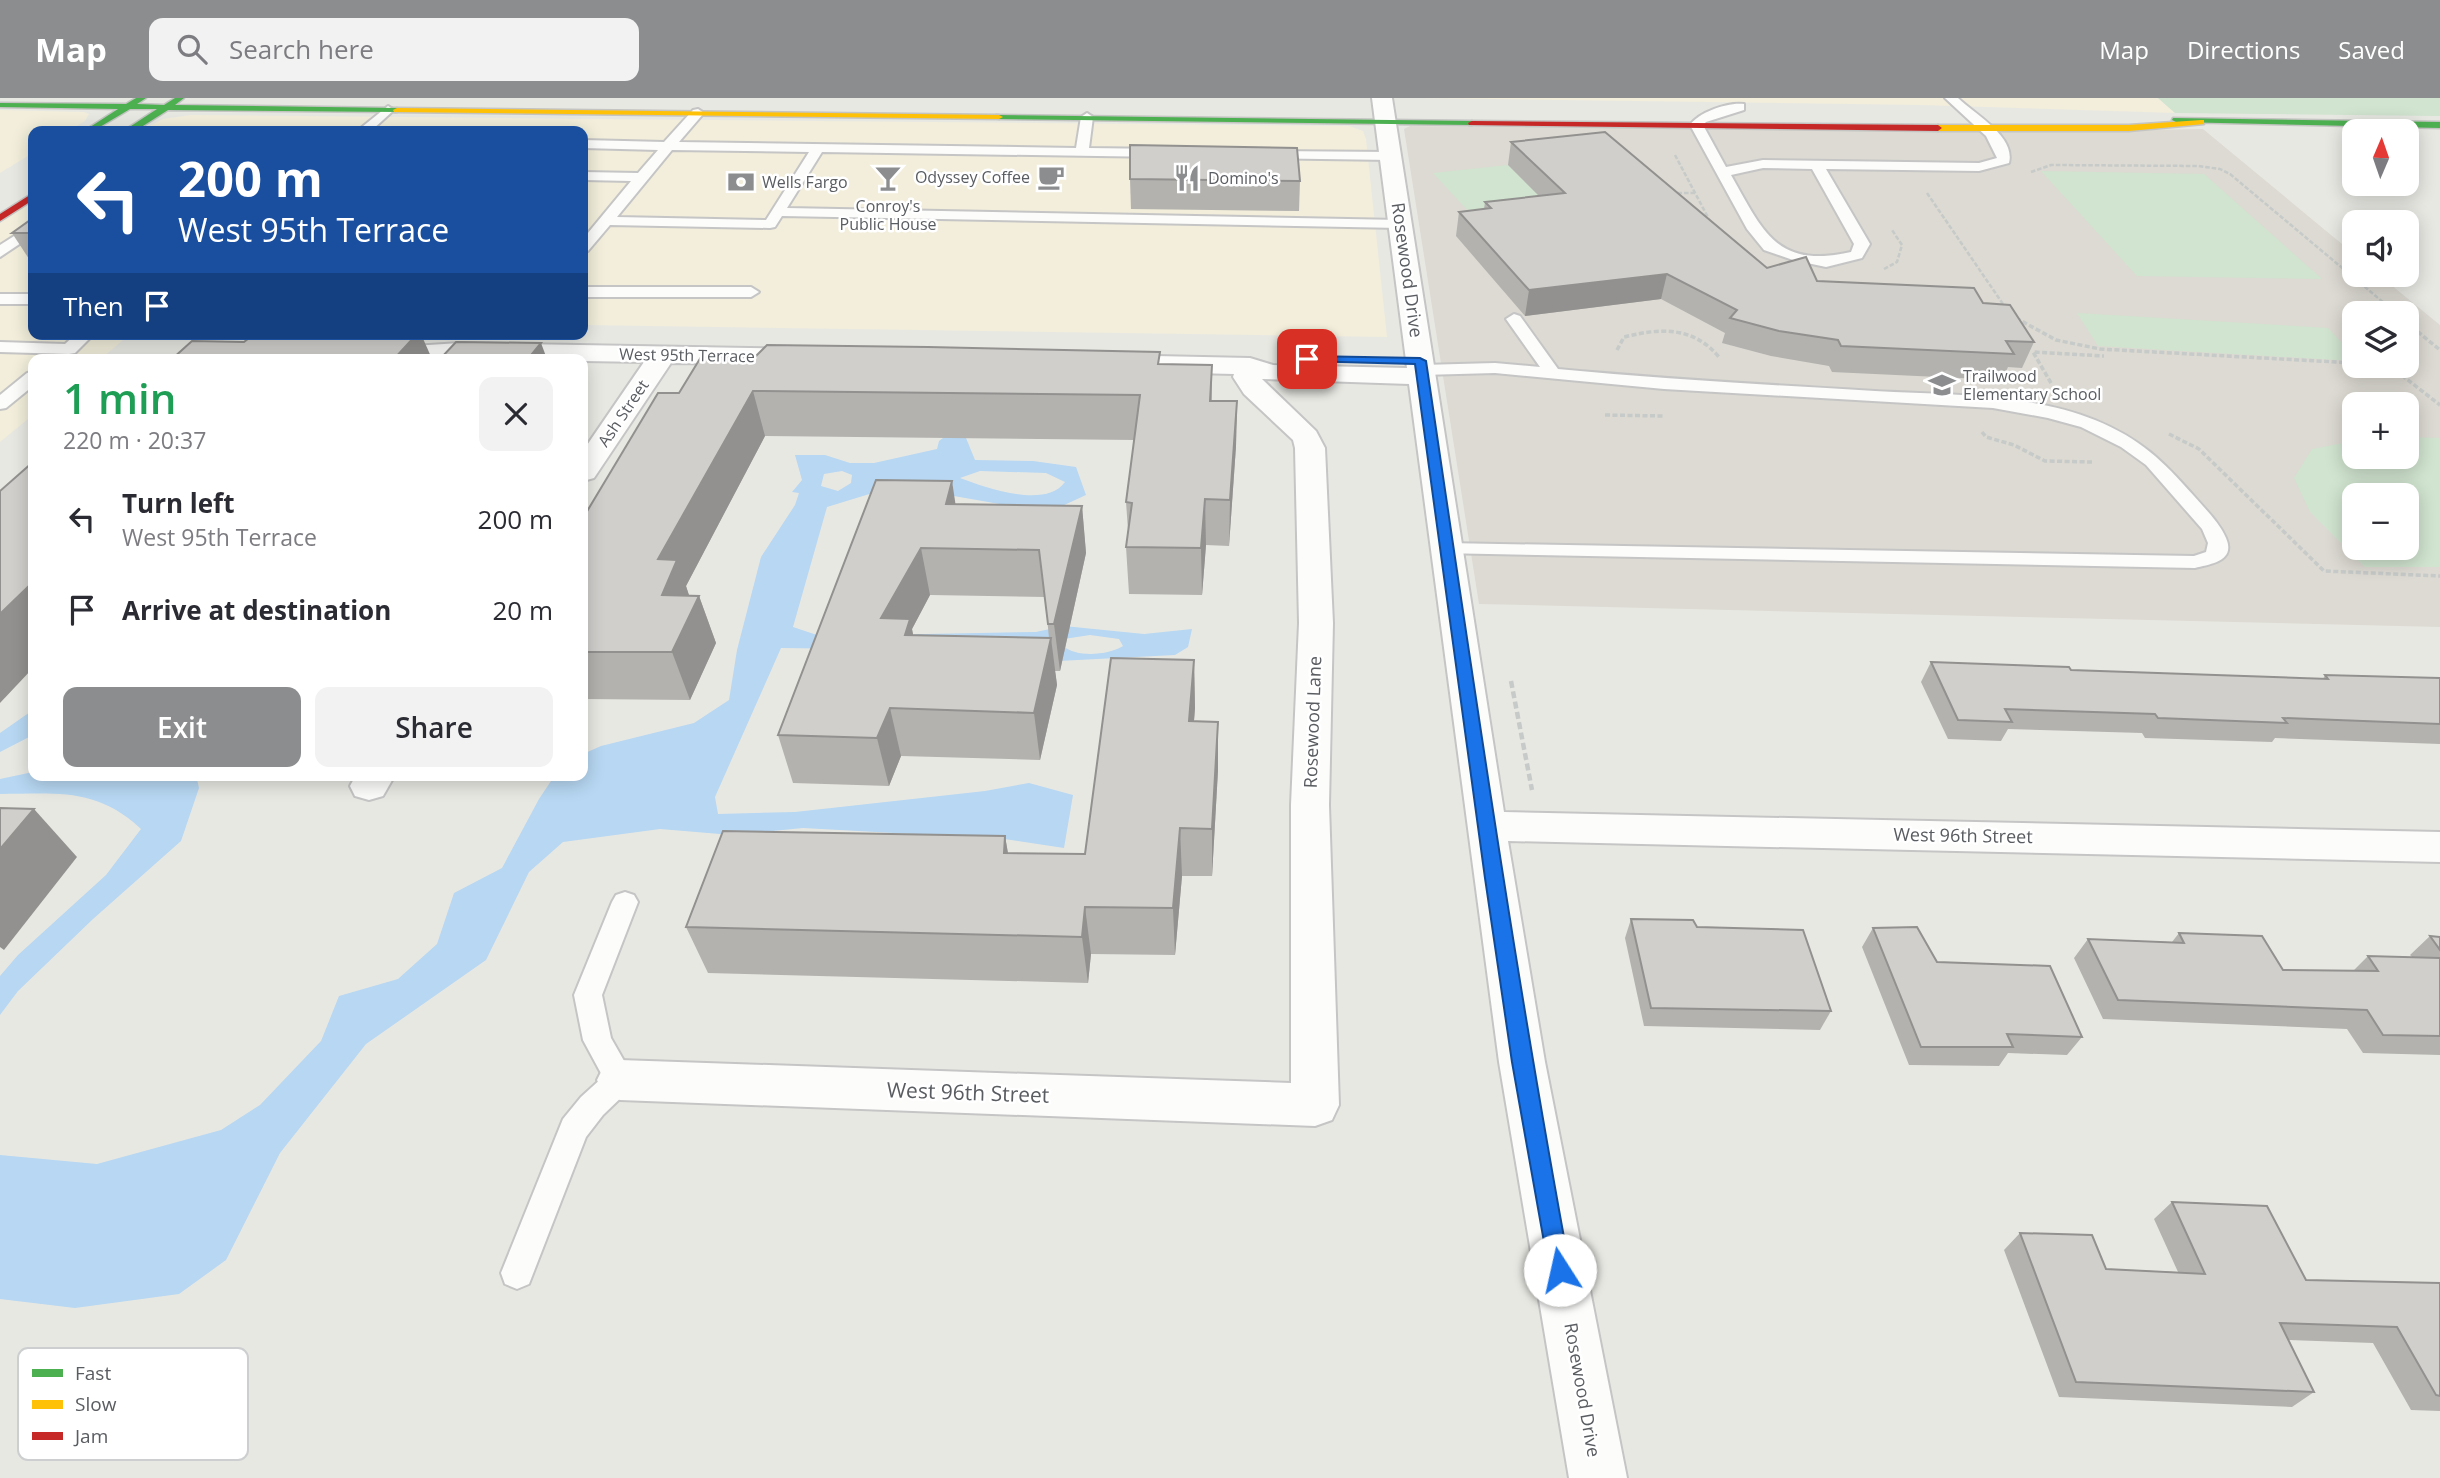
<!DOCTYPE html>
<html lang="en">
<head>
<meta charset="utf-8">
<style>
  body { margin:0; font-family:"Open Sans",sans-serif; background:#f2f2f3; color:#2b2b33; height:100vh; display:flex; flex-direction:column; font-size:26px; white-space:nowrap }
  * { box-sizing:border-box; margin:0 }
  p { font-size:23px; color:#7c7c81 }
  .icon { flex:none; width:38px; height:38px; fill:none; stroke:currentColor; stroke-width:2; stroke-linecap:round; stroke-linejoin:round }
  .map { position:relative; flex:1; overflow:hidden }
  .details { position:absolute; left:28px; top:256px; width:560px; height:427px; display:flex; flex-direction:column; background:#fff; border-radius:14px; box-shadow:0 4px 18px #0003 }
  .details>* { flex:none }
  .hud { position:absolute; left:28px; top:28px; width:560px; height:214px; border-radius:14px; box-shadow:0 4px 18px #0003; background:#1a4fa0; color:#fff; overflow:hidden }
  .needle { width:46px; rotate:2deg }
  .buttons { position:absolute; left:2342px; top:21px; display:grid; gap:14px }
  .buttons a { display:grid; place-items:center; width:77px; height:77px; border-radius:14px; background:#fff; box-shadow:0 4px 18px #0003; font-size:35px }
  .pin { position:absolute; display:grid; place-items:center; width:60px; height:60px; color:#fff; margin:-30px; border-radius:14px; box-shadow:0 4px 10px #0006 }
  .me { position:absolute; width:77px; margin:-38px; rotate:350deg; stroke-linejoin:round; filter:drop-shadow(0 0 5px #0008) }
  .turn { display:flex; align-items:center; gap:24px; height:147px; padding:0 35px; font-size:32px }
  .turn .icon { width:91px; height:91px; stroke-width:2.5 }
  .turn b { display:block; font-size:49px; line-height:60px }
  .then { display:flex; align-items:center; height:66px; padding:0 35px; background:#0003; gap:14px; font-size:26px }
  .round { display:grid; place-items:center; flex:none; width:74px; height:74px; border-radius:14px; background:#f2f2f3 }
  .head { display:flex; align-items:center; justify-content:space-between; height:119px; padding:0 35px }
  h1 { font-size:42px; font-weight:600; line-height:52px; color:#1e9e55 }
  .primary-button { display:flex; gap:14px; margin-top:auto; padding:14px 35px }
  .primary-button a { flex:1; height:80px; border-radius:14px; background:#8b8d8e; color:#fff; font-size:28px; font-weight:600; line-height:80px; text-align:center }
  .primary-button a+a { background:#f2f2f3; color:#2b2b33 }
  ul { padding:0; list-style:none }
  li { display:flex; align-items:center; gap:21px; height:91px; padding:0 35px }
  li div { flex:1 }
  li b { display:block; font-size:26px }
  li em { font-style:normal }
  header { display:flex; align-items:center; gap:42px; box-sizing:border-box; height:98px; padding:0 35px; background:#8b8d8e; color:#fff }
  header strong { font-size:33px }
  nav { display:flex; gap:38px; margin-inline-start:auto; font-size:24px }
  .search { width:490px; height:63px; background:#f2f2f3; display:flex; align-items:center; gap:18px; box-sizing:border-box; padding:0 24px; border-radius:14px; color:#7c7c81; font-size:26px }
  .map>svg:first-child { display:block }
</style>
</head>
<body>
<header>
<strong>Map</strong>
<div class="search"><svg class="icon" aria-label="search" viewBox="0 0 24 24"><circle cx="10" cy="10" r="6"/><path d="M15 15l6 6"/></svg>Search here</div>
<nav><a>Map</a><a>Directions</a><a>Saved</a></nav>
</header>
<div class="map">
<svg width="2440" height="1380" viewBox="0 0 2440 1380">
  <rect width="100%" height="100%" fill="#e8e8e3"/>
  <g fill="#f2eedb">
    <path d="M1419,0h739l17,15 -255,-8z"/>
    <path d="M0,12l84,2 5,2 -4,7 -17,10h-35v22l-33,20z"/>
    <path d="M191,17l1158,11 14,5 3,8 21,198 -804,-12v-194h-443l23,-12z"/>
    <path d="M33,103v133h97l-29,25h-68v56l-33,27v-219z"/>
  </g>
  <path fill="#dcdad2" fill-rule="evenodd" d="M1410,28l618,6 175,-3 151,125v21h25l61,50v302l-961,-23 -75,-475zM2354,215h52v53h-52zM2354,306h52v53h-52zM2354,397h52v53h-52z"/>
  <g fill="#d0e4cf" fill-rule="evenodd">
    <path d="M2158,0h282v18l-265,-3z"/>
    <path d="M1508,67l53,52 -79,9 -49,-53z"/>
    <path d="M2041,73l163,3 118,105 -185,-3z"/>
    <path d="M2077,215l251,15 26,28v5l-256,-15z"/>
    <path d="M2406,339l34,1v129h-75l-55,-55 -16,-34 18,-29 42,-8v16h52zM2406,397v53h-52v-53z"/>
  </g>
  <g fill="#b7d7f2" fill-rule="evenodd">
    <path d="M947,337l19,3 9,22 58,1 43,6 10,28 -24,11 -40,2 -91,-16h-55l-49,15 -34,120 27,9 216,-4 28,-6 80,8 48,-5 -4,18 -13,8 -136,7 -182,-13 -76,-1 -66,149 3,17 77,-2 190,-21 44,-8 44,12 -9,53 -60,-9 -201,-11 -71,7 -72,-6 -97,13 -34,30 -43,88 -120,84 -86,109 -54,107 -47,34 -104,14 -75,-9v-144l97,9 124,-34 39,-25 61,-64 18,-45 59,-17 39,-35 17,-51 48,-25 37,-69 16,-24h28v-21l18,-8 93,-23 35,-23 8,-50 24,-93 34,-52 4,-12 -7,-1 10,-12 -7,-25h30l25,8h24l63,-14 2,-8zM842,373l10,4 -1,8 -13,8 -17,-5 3,-12zM980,373l66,2 19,9c-19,27 -79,6 -105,-4zM1090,537l29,4 4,7c-14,9 -46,12 -60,0l1,-7z"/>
    <path d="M33,612v25l-33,17v-19z"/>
    <path d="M33,674v3h163l3,13 -18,53 -88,78 -75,72 -18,24v-39l18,-21 88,-80 35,-46c-45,-42 -84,-35 -141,-35v-15z"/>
  </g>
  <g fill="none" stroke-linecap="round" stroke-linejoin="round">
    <defs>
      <g id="lane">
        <path d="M1945,0h13c16,16 58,38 51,65l-30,8 -153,-2 44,75 -8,14 -36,9 -33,-7 -29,-10 -17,-21 -57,-104c9,-13 38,-23 54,-21v6l-38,12 -3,3 23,42 37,-7 216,3 18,-5 -11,-22zM1763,70l49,1 42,75 -3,8c-75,17 -88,-21 -120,-77z"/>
        <path d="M388,8l6,4 -23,21h-14z"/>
        <path d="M698,11l6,4 -25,29 397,6 5,-31 6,-4 6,4 -4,31 73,1 7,4 -7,4 -340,-5 -35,56 613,12 7,4 -7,4 -618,-12 -7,11 -5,1 -160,-3 -22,26 -5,1v-13l48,-58 -48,-1v-8l55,1 20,-23 -75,-2v-8l81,2 29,-32zM672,52l137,2 -43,68 -149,-3z"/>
        <path d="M1264,53l127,1 7,4 -7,4 -132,-2 -2,-3z"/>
        <path d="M33,126v11l-33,22v-12z"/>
        <path d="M583,189h168l8,5 -8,5h-168z"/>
        <rect x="0" y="196" width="33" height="10"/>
        <path d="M1514,216l6,2 38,53c106,10 212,16 317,22 70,4 154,2 220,29 46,19 67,40 99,76 12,14 25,26 32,42 10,23 -15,26 -31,30l-756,-15 -3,-4 3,-4 7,-2 748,13 12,-4 2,-9 -6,-14 -56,-64 -25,-18 -40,-20 -33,-9 -55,-10 -329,-19 -169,-16 -73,2 -9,-5 9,-5 73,-2 45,4 -34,-48z"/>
        <path d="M76,236h18l-19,19 -6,1 -69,-2v-10l65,2z"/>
        <path d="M33,274v14l-27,22 -6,1v-14l27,-22z"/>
        <path d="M625,794l9,3 4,7 -36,93 9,43 24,42 -5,9 -27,26 -17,22 -57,147 -12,5 -12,-5 -4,-11 62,-154 18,-22 22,-20 -20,-37 -9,-45 38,-93 4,-7z"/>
      </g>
      <g id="street">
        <path d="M1372,0h20l112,714 936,20v30l-932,-21 37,221 82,416h-58l-70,-416 -90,-678 -147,-5 54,52 9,17 8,175 -4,182 10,300 -7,15 -17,6 -695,-26 -16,-6 -7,-14 7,-14 16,-6 671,23v-278l8,-182 -4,-175 -2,-8 -49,-46 -11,-17 1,-3 -125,-3 -10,-2 -3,-6 3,-6 10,-2 141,3 23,7 134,3z"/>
        <path d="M460,245l347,6 9,2 4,6 -4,6 -9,2 -136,-2 -77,115 -11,3v-30l61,-89 -61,-1v-2h-263l4,-6 9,-2z"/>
        <path d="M356,677h39l-12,21 -14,4 -14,-4 -5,-10z"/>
      </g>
      <g id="fast">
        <path d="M136,0h10l-9,6 27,1 11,-7h9l-9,7 222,3 4,2 -4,2 -229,-2 -33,21h-7v-3l29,-19h-27l-37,22h-9l34,-22 -118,-2v-4l126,1z"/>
        <path d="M996,17l476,6 4,2 -4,2 -473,-6 -4,-2z"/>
        <path d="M2173,20l267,4v6l-264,-6 -4,-2z"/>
      </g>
      <g id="slow">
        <path d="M397,10l602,7 4,2 -4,2 -605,-7 -1,-2z"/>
        <path d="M2201,22h3v4l-75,7h-191l-4,-3 4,-3h191z"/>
      </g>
      <g id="jam">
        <path d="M1472,23l466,4 4,3 -4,3 -469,-6 -1,-2z"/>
        <path d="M33,95v7l-33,21v-7z"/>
      </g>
    </defs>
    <use href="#lane" stroke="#c5c5c5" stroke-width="4"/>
    <use href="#street" stroke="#c5c5c5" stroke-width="4"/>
    <use href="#fast" stroke="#c4c5c3" stroke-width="3"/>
    <use href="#slow" stroke="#c4c5c3" stroke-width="3"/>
    <use href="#jam" stroke="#c4c5c3" stroke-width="3"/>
    <g stroke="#c6cac8" stroke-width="2.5" stroke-dasharray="4.5 2" stroke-linecap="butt">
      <path d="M1675,57l37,70"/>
      <path d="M2031,74l20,-7 147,1 22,3 10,5 166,139"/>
      <path d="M1671,95h24"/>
      <path d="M1927,95l78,114"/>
      <path d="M1884,171l13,-7 5,-17 -10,-15"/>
      <path d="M2016,220l3,2"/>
    </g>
    <g stroke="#c6cac8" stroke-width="3.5" stroke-dasharray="5 2.5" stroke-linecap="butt">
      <path d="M2016,220l40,22 44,9 254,14"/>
      <path d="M2406,224l34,28"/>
      <path d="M1617,252l7,-13c36,-9 69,-11 95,20"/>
      <path d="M2390,268l50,39"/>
      <path d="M2051,285l-18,-31 71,4"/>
      <path d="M1605,317l59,1"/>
      <path d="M1982,334l4,5 28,8 31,16 47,1"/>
      <path d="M2169,336l30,15 125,122 116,5"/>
    </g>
    <path stroke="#c6cac8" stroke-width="4.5" stroke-dasharray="7 3.5" stroke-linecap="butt" d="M1511,583l21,109"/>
    <use href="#lane" fill="#fcfcfb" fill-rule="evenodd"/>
    <use href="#street" fill="#fcfcfb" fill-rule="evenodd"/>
    <use href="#fast" fill="#4caf50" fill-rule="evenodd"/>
    <use href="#slow" fill="#ffc107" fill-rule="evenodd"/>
    <use href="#jam" fill="#c62828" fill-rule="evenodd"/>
  </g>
  <g fill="#b3b2af" fill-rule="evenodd">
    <path d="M1511,44l256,126 50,13 166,22 51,39 -12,26 -14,-1 -6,13 -170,-8 -3,-6 -58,-10 -49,-13 3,-10 -64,-34 -136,17 -69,-80 3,-24 25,-3 1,-7 54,-6 -31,-31z"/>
    <path d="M1130,81l170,2 -1,30 -168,-2z"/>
    <path d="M12,135h21v29h-2z"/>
    <path d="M1160,266l52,1v36h25l-1,45 -7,100 -23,-1 -4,50 -73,-1 -3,-47 2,-17 -2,-28 8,-62 -369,-4 -79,150 3,10h10l17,47 -26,57 -107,-1v-181l96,-125z"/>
    <path d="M955,406l127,2 4,47 -26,118h-5l2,14 -17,75 -139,-4 -12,30 -96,-3 -15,-48zM930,497l115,2 4,41 -136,-3 -1,-6z"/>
    <path d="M1194,562l1,48 -1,13 24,49 -6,106h-30l-7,79 -84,-1 -3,29 -380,-10 -22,-46 319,-91 3,17 77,1z"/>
    <path d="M1931,564l140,8 252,9 2,-4 115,3v66l-165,-6 -3,4 -127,-4 -3,-5 -134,-4 -7,12 -53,-2 -27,-57z"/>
    <path d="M1631,821l66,8 134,84 -11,19 -176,-4 -19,-88z"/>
    <path d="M1873,830l64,34 145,75 -15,18 -59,-2 -9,13 -90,-1 -47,-118z"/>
    <path d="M2179,835l104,37 70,1 15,-15 44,1 -2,-2 20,-19 10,1v118l-77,-2 -16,-24 -244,-10 -29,-61 14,-19 84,3z"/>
    <path d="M2172,1104l134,78 134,3v128l-29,-1 -38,-67 -84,-3 25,52 -22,15 -233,-10 -55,-147 16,-17 86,36 72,3 -24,-53z"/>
  </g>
  <g fill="#92918f">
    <path d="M1667,176l-6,25 -136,17 4,-26z"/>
    <path d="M417,236h4l11,25h-38z"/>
    <path d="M541,245l6,16h-19z"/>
    <path d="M753,293l12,45 -79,150 7,21 6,-11 17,47 -26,57 -18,-48 -10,-57 -4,-36z"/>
    <path d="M1237,303l-1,45 -7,100 1,-46z"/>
    <path d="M952,383l7,46 -5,23 -8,-46z"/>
    <path d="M1205,401l1,46 -4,50 -1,-47z"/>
    <path d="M1082,408l4,47 -26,118 -6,-47z"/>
    <path d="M921,450l9,47 -18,34 7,37 -38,-48z"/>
    <path d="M33,484v86l-33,35v-89z"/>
    <path d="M1051,540l6,47 -17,75 -6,-47z"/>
    <path d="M1194,562l1,48 -5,61 -1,-48z"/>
    <path d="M890,610l11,48 -12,30 -12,-48z"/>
    <path d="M1218,624v48l-6,106v-47z"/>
    <path d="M34,711l43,48 -73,93 -4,-3v-98z"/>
    <path d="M1180,730l2,48 -7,79 -2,-47z"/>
    <path d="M1005,738l8,47 -9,-30z"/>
    <path d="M1085,809l6,47 -3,29 -6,-46z"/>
  </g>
  <g fill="#d0cfcc" stroke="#92918f" stroke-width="2">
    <path d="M1605,34l162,136 39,-11 11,24 157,7 9,15 27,2 24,37 -28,-1 8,13 -173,-8 -3,-6 -59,-9 -49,-13 7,-8 -70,-36 -138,16 -70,-78 32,-4 -6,-6 80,-9 -54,-51z"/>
    <path d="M1130,47l167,3 3,33 -170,-2z"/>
    <path d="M33,120v15h-21z"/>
    <path d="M254,236h163l-23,25h-222l20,-18 52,1z"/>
    <path d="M456,244l85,1 -13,16h-88z"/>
    <path d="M767,247l161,2 232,5 -2,12 54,1 -2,36h27l-7,99 -25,-1 -4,49 -75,-1 6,-44 -6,-1 14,-107 -387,-4 -95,168 19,1 -15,35 37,1 -27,56h-89v-134l75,-125h21l22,-36 55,-1z"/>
    <path d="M33,364v120l-33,32v-123z"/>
    <path d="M876,382l76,1 -6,23 136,2 -28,118h-6l-9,-74 -118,-2 -40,70 29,1 -5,16 146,3 -17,75 -144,-5 -13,30 -99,-3z"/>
    <path d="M1111,560l83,2 -5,61 29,1 -6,107 -32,-1 -7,80 -88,-1 -3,30 -396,-10 37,-96 282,5 -1,17 81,1z"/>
    <path d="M1931,564l138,5 2,3 257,9 -3,-4 115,3v46l-157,-6 4,5 -129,-5 -3,-4 -150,-5 7,13 -54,-2z"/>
    <path d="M0,710l34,1 -34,40z"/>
    <path d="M1631,821l62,1 4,7 106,3 28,81 -180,-3z"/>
    <path d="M1917,829l20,35 113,4 32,71 -75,-3 6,13h-92l-48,-119z"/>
    <path d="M2179,835l83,3 21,34 95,1 -10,-15 72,2v78l-57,-1 -16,-25 -249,-10 -30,-61 96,4z"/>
    <path d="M2430,838l10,1v13z"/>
    <path d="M2172,1104l95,4 39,74 134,3v113l-4,-1 -39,-68 -117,-4 34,69 -238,-10 -56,-149 72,2 14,34 99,5z"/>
  </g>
  <path fill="#1a73e8" stroke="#114b97" stroke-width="2" d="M1307,258l113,2 6,3c45,304 88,607 144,909l-3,7 -7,3 -8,-3 -3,-7 -37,-208 -27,-184 -70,-514 -112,-3 -1,-2z"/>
  <defs>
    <symbol id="cafe-bare" viewBox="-9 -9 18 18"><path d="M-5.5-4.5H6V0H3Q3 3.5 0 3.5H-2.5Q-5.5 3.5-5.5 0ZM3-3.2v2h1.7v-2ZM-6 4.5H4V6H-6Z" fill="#8b8d8e" stroke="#fff" stroke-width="2.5" paint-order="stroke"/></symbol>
    <symbol id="bar-bare" viewBox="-9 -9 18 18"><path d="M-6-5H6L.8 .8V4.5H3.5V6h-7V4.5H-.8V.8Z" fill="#8b8d8e" stroke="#fff" stroke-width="2.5" paint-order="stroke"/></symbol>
    <symbol id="restaurant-bare" viewBox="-9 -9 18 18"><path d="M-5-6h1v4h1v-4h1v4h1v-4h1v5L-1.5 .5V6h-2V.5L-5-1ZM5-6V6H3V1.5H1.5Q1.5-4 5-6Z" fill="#8b8d8e" stroke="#fff" stroke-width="2.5" paint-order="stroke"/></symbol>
    <symbol id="bank-bare" viewBox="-9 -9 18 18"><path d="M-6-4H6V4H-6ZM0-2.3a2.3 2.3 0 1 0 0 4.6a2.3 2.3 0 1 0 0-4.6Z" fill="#8b8d8e" stroke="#fff" stroke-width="2.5" paint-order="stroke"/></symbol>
    <symbol id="school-bare" viewBox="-9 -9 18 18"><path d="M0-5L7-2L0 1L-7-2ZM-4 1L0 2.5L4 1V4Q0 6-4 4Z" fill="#8b8d8e" stroke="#fff" stroke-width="2.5" paint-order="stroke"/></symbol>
  </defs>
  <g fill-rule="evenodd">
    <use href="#cafe-bare" x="1032" y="60" width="38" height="38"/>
    <use href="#bar-bare" x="869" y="61" width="38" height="38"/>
    <use href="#restaurant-bare" x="1168" y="61" width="38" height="38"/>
    <use href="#bank-bare" x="722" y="65" width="38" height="38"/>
    <use href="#school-bare" x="1923" y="268" width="38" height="38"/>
  </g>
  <g text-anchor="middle" stroke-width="5" stroke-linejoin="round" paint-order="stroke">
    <g font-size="16" fill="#595c60" stroke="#fff" text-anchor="start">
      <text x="1030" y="85" text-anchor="end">Odyssey Coffee</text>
      <text x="1208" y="86">Domino's</text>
      <text x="762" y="90">Wells Fargo</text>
      <text x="888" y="114" text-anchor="middle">Conroy's<tspan x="888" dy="18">Public House</tspan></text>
      <text x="1963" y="284">Trailwood<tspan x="1963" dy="18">Elementary School</tspan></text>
    </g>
    <g font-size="16" fill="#595c60" stroke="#fff">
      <text transform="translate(687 257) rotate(1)" y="6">West 95th Terrace</text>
      <text transform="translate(623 315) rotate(-56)" y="6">Ash Street</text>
    </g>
    <g font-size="18" fill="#595c60" stroke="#fff">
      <text transform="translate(1407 172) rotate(82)" y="6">Rosewood Drive</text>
      <text transform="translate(1313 624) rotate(-88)" y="6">Rosewood Lane</text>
      <text transform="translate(1963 738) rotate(1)" y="6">West 96th Street</text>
      <text transform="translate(1582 1292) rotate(80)" y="6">Rosewood Drive</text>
    </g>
    <g font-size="21" fill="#595c60" stroke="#fff">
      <text transform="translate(968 995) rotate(2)" y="7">West 96th Street</text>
    </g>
  </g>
  <rect x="18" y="1250" width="230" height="112" rx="10" fill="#fff" stroke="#cdcecf" stroke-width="2"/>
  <rect x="32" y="1271" width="31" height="8" fill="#4caf50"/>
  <rect x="32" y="1302" width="31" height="9" fill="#ffc107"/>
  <rect x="32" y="1334" width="31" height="8" fill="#c62828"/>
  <g font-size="19" fill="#595c60">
    <text x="75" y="1282">Fast</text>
    <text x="75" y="1313">Slow</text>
    <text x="75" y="1345">Jam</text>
  </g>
</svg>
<div class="buttons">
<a><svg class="needle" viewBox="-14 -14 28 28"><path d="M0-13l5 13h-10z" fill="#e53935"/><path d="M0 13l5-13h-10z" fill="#7c7c81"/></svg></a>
<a><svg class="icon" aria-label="sound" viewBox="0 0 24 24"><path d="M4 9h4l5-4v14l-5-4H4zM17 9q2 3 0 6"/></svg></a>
<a><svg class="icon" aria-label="layers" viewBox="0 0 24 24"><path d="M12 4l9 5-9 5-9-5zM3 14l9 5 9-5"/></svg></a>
<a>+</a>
<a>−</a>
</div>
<div class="pin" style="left:1307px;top:261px;background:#d93025"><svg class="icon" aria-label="arrive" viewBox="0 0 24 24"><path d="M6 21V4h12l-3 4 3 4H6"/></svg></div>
<svg class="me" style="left:1560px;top:1172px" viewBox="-20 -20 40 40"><circle r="19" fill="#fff"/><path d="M0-13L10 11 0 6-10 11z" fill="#1a73e8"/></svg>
<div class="hud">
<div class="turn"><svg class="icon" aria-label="left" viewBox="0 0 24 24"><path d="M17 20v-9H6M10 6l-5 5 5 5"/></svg><div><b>200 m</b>West 95th Terrace</div></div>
<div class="then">Then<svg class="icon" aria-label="arrive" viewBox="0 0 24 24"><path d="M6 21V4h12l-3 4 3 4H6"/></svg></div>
</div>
<section class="details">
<div class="head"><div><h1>1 min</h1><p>220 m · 20:37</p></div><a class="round"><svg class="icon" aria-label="close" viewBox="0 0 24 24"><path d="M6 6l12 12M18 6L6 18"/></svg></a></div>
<ul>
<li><svg class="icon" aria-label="left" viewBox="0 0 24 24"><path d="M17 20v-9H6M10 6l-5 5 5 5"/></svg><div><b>Turn left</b><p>West 95th Terrace</p></div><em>200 m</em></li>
<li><svg class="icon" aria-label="arrive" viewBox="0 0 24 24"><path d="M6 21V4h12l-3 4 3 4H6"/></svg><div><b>Arrive at destination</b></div><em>20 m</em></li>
</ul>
<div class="primary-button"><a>Exit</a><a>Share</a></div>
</section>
</div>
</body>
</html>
